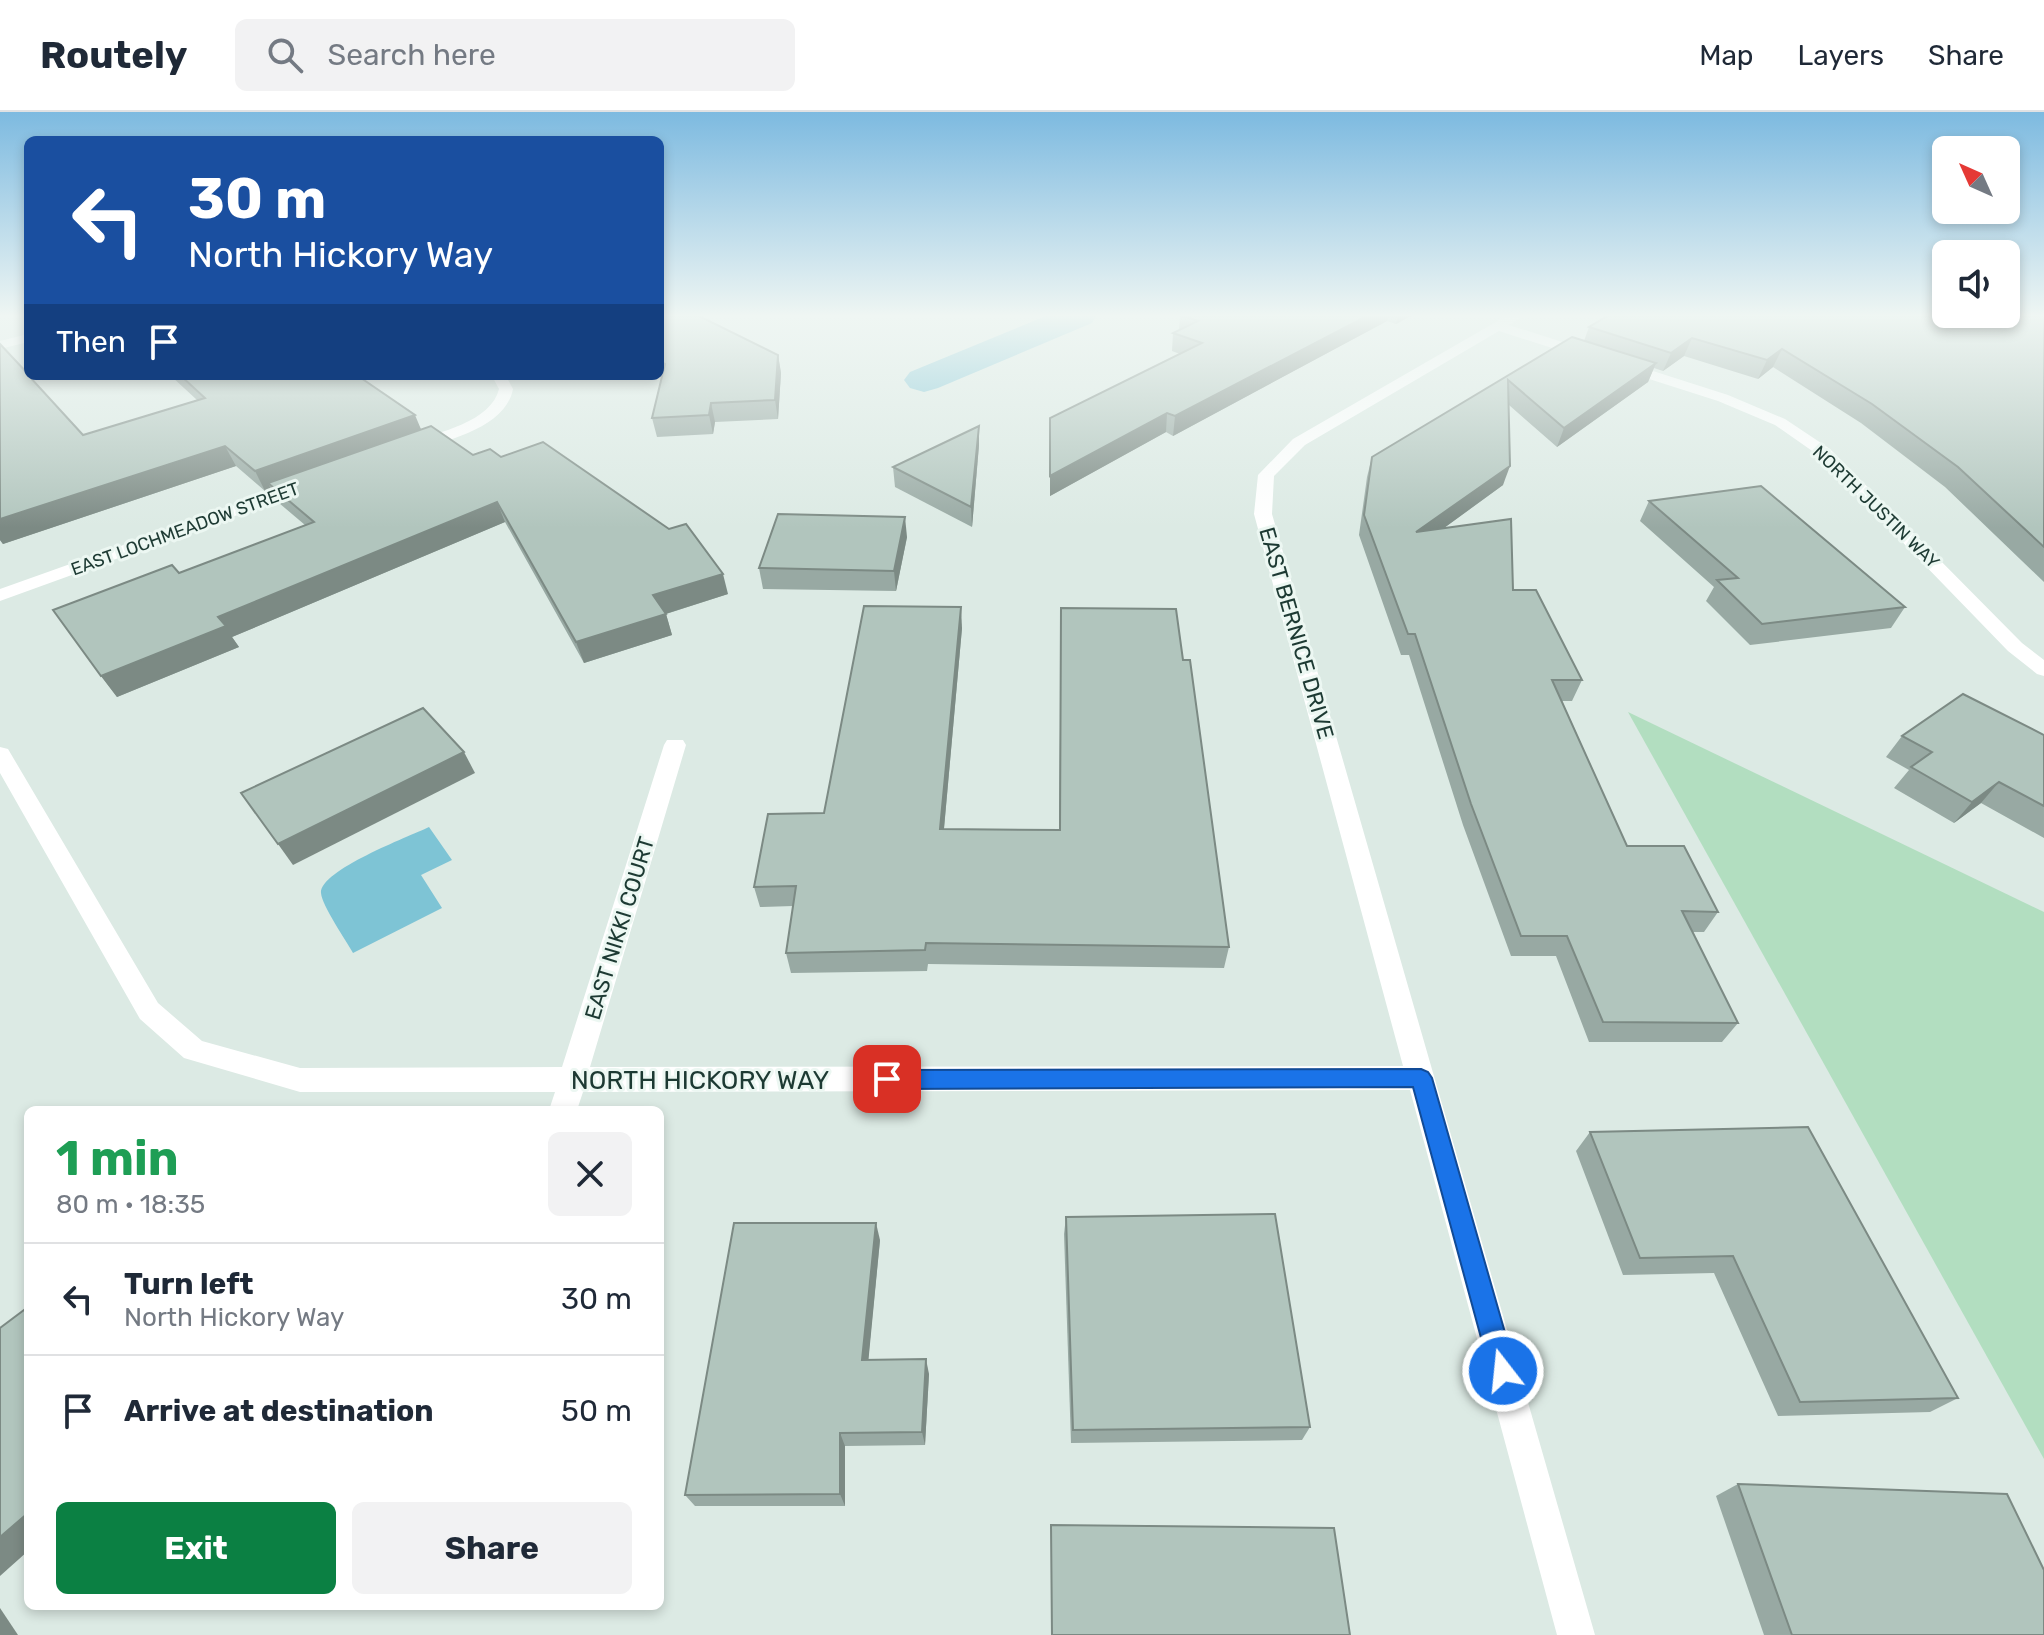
<!DOCTYPE html>
<html lang="en">
<head>
<meta charset="utf-8">
<style>
  body { margin:0; font-family:Rubik,sans-serif; background:#f2f2f3; color:#1f2937; height:100vh; display:flex; flex-direction:column; font-size:30px; white-space:nowrap }
  * { box-sizing:border-box; margin:0 }
  p { font-size:26px; color:#747a83 }
  .icon { flex:none; width:44px; height:44px; fill:none; stroke:currentColor; stroke-width:2; stroke-linecap:round; stroke-linejoin:round }
  .map { position:relative; flex:1; overflow:hidden }
  .sheet { position:absolute; left:24px; top:994px; width:640px; height:504px; display:flex; flex-direction:column; background:#fff; border-radius:12px; box-shadow:0 4px 12px #0003 }
  .sheet>* { flex:none }
  .banner { position:absolute; left:24px; top:24px; width:640px; height:244px; border-radius:12px; box-shadow:0 4px 12px #0003; background:#1a4fa0; color:#fff; overflow:hidden }
  .needle { width:52px; rotate:315deg }
  .fabs { position:absolute; left:1932px; top:24px; display:grid; gap:16px }
  .fabs a { display:grid; place-items:center; width:88px; height:88px; border-radius:12px; background:#fff; box-shadow:0 4px 12px #0003; font-size:40px }
  .pin { position:absolute; display:grid; place-items:center; width:68px; height:68px; color:#fff; margin:-34px; border-radius:16px; box-shadow:0 4px 12px #0006 }
  .me { position:absolute; width:88px; margin:-44px; rotate:344deg; stroke-linejoin:round; filter:drop-shadow(0 0 6px #0008) }
  .turn { display:flex; align-items:center; gap:28px; height:168px; padding:0 32px; font-size:36px }
  .turn .icon { width:104px; height:104px; stroke-width:2.5 }
  .turn b { display:block; font-size:56px; line-height:68px }
  .then { display:flex; align-items:center; height:76px; padding:0 32px; background:#0003; gap:16px; font-size:30px }
  .round { display:grid; place-items:center; flex:none; width:84px; height:84px; border-radius:12px; background:#f2f2f3 }
  .head { display:flex; align-items:center; justify-content:space-between; height:136px; padding:0 32px }
  h1 { font-size:48px; font-weight:700; line-height:60px; color:#1e9e55 }
  .cta { display:flex; gap:16px; margin-top:auto; padding:16px 32px }
  .cta a { flex:1; height:92px; border-radius:12px; background:#0b8043; color:#fff; font-size:32px; font-weight:700; line-height:92px; text-align:center }
  .cta a+a { background:#f2f2f3; color:#1f2937 }
  ul { padding:0; list-style:none }
  li { display:flex; align-items:center; gap:24px; height:112px; padding:0 32px; border-top:2px solid #e0e1e3 }
  li div { flex:1 }
  li b { display:block; font-size:30px }
  li em { font-style:normal }
  header { display:flex; align-items:center; gap:48px; box-sizing:border-box; height:112px; padding:0 40px; background:#fff; border-bottom:2px solid #e0e1e3 }
  header strong { font-size:38px }
  nav { display:flex; gap:44px; margin-inline-start:auto; font-size:28px }
  .search { width:560px; height:72px; background:#f2f2f3; display:flex; align-items:center; gap:20px; box-sizing:border-box; padding:0 28px; border-radius:12px; color:#747a83; font-size:30px }
  .map>svg:first-child { display:block }
</style>
</head>
<body>
<header>
<strong>Routely</strong>
<div class="search"><svg class="icon" aria-label="search" viewBox="0 0 24 24"><circle cx="10" cy="10" r="6"/><path d="M15 15l6 6"/></svg>Search here</div>
<nav><a>Map</a><a>Layers</a><a>Share</a></nav>
</header>
<div class="map">
<svg width="2044" height="1523" viewBox="0 0 2044 1523">
  <rect width="100%" height="100%" fill="#dceae4"/>
  <path fill="#b2dec0" d="M1628,600l416,200v547z"/>
  <path fill="#7ec4d5" d="M429,715l23,33 -31,15 21,33 -89,45c-7,-13 -31,-47 -32,-60 -1,-23 87,-56 108,-66z"/>
  <g fill="none" stroke-linecap="round" stroke-linejoin="round">
    <path fill="#7ec4d5" fill-rule="evenodd" d="M1048,203h49l-5,8 -154,65 -14,4 -14,-4 -6,-8 6,-8z"/>
    <g fill="#fff" fill-rule="evenodd">
      <path d="M1508,203h16l-15,10 219,70 57,24 45,30 192,194 22,17v16l-7,-2 -29,-23 -190,-196 -43,-30 -57,-24 -219,-70 -194,114 -31,31 -2,38 323,1121h-38l-147,-545 -827,2 -6,18h-28l6,-18h-255l-116,-34 -44,-39 -140,-246v-26l8,2 150,254 44,38 98,27 262,-1 102,-322 3,-5h16l3,5 -96,322 813,-1 -149,-552 4,-39 35,-36z"/>
      <path d="M28,222v8l-28,7v-8z"/>
      <path d="M492,264h14l7,13c-7,38 -65,52 -98,61l-6,-2v-6c29,-9 82,-20 90,-53z"/>
      <path d="M306,368l8,5 -2,3 -312,113v-12z"/>
    </g>
  </g>
  <g fill="#98a9a3">
    <path d="M660,203l118,40 3,18 -3,46 -63,3 -2,12 -56,3 -5,-19 10,-40 -4,-2h2z"/>
    <path d="M1177,203h236l-17,9 -9,-3 -214,115 -7,-4 -116,64v-78l130,-64 -8,-3 1,-18 6,-3 1,-14z"/>
    <path d="M2044,204v266l-99,-95 -84,-64 -88,-56 -15,12 -74,-23 -21,15 -9,-3 -6,14 -91,65 -48,-42 -6,80 -59,43 69,62 69,90 -10,21h-10l65,145 91,66 -14,20h-12l46,91 -16,19h-133l-33,-86h-45l-48,-131 -54,-170h-8l-42,-120 8,-58 5,-20 200,-120 12,4 5,-14z"/>
    <path d="M0,232l83,91 114,-35 -26,-24h187l63,53 52,26 28,2 227,137 -62,20 6,21 -88,28 -79,-141 -273,115 7,10 -122,50 -16,-21 78,-103 126,-48 -26,-22 -8,-14 -6,2 -29,-25 -233,78 -3,-4z"/>
    <path d="M979,333l-7,82 -77,-40 -2,-20z"/>
    <path d="M1649,389l256,106 -14,21 -141,17 -44,-44 8,-14 -74,-66z"/>
    <path d="M907,425l-11,54 -133,-2 -4,-21z"/>
    <path d="M962,516l-18,201 115,1 2,-201 168,318 -5,21 -296,-4 -1,7 -136,2 -5,-20 7,-47 -33,1 -6,-20 70,-74z"/>
    <path d="M2044,623v103l-63,-35 -27,20 -60,-35 15,-18 -23,-13 16,-21z"/>
    <path d="M1590,1020l368,266 -28,14 -152,4 -64,-143 -91,2 -47,-124z"/>
    <path d="M1066,1105l244,210 -8,13 -231,3 -7,-209z"/>
    <path d="M880,1128l-12,120 61,14 -4,71 -80,1v60h-150l-10,-11z"/>
    <path d="M1738,1372l306,151h-280l-48,-139z"/>
    <path d="M1051,1413l299,110h-299z"/>
  </g>
  <g fill="#7c8a84">
    <path d="M1369,203h19l-1,6 -214,115 2,-20z"/>
    <path d="M1398,203h15l-17,9z"/>
    <path d="M1692,226l-8,18 -21,15 8,-18z"/>
    <path d="M1782,237l-9,18 -15,12 9,-19z"/>
    <path d="M778,243l3,18 -3,46 -3,-19z"/>
    <path d="M1656,251l-8,19 -91,65 7,-19z"/>
    <path d="M711,291l4,19 -2,12 -4,-19z"/>
    <path d="M1167,301l-1,19 -116,64v-20z"/>
    <path d="M415,303l8,19 -155,49 3,6 -6,2 -10,-20z"/>
    <path d="M979,314v19l-7,82 -1,-20z"/>
    <path d="M225,334l11,20 -233,78 -3,-4v-21z"/>
    <path d="M1510,354l-7,19 -92,67 5,-20z"/>
    <path d="M497,390l8,20 -273,115 7,10 -122,50 -16,-21 117,-59z"/>
    <path d="M905,405l2,20 -11,54 -2,-20z"/>
    <path d="M723,462l5,20 -69,22 -6,-21z"/>
    <path d="M961,495l1,21 -20,222 -2,-21z"/>
    <path d="M666,502l6,21 -88,28 -8,-21z"/>
    <path d="M464,640l11,21 -182,92 -15,-21z"/>
    <path d="M1999,670l-18,21 -27,20 18,-21z"/>
    <path d="M876,1111l4,17 -13,135 -5,-15z"/>
    <path d="M926,1247l3,15 -4,71 -3,-13z"/>
    <path d="M840,1321l5,13v60l-5,-12z"/>
    <path d="M28,1401v38l-28,25v-39z"/>
    <path d="M0,1496l18,27h-18z"/>
  </g>
  <g fill="#b1c5bd" stroke="#7c8a84" stroke-width="2">
    <path d="M660,203h37l81,40 -3,45 -64,3 -2,12 -57,3 13,-54 -5,-3z"/>
    <path d="M1181,203h188l-194,101 -8,-3 -117,63v-58l152,-75 -29,-10 25,-12z"/>
    <path d="M1609,203h432l3,1v231l-86,-80 -86,-63 -90,-55 -15,11 -75,-22 -21,15 -82,-26z"/>
    <path d="M1572,225l84,26 -92,65 -56,-48 2,86 -94,66 95,-13 2,71h23l46,90h-30l75,166h57l34,66 -36,-1 56,112 -135,-1 -36,-86h-46l-50,-132 -56,-170h-7l-44,-119 8,-58z"/>
    <path d="M0,232l28,30v2h1l54,59 122,-37 -24,-22h177l57,39 -160,56 -30,-25 -225,73z"/>
    <path d="M431,314l42,29 17,-6 11,8 42,-15 126,87 17,-5 37,50 -70,21 13,19 -90,28 -79,-140 -279,115 8,9 -125,50 -48,-66 119,-45 7,8 135,-51 -46,-39z"/>
    <path d="M979,314l-8,81 -78,-40z"/>
    <path d="M1761,374l144,121 -143,17 -45,-44 21,-2 -89,-77z"/>
    <path d="M778,402l127,3 -11,54 -135,-3z"/>
    <path d="M864,494l97,1 -21,222 120,1 1,-222 115,1 7,51h7l39,287 -303,-4 -1,7 -139,3 10,-67 -42,1 14,-73 56,-1z"/>
    <path d="M1963,582l81,41v71l-45,-24 -27,20 -61,-35 21,-15 -30,-16z"/>
    <path d="M423,596l41,44 -186,92 -37,-51z"/>
    <path d="M1808,1015l150,271 -158,4 -67,-146 -93,2 -50,-126z"/>
    <path d="M1275,1102l35,213 -237,3 -7,-213z"/>
    <path d="M734,1111h142l-14,137 64,-1 -4,73 -82,1v61l-155,1z"/>
    <path d="M28,1195v206l-28,24v-209z"/>
    <path d="M1738,1372l269,10 37,76v65h-252z"/>
    <path d="M1051,1413l283,3 16,107h-298z"/>
  </g>
  <linearGradient id="sky" x2="0" y2="1"><stop stop-color="#7dbae0"/><stop offset="0.49" stop-color="#eff6f3"/><stop offset="1" stop-color="#eff6f3" stop-opacity="0"/></linearGradient>
  <rect width="2044" height="416" fill="url(#sky)"/>
  <path fill="#1a73e8" stroke="#114b97" stroke-width="2" d="M1421,957l7,3 4,6 84,293 -4,9 -9,4 -9,-4 -4,-9 -77,-284 -526,2 -8,-3 -3,-7 3,-6 8,-3z"/>
  <g text-anchor="middle" stroke-width="6" stroke-linejoin="round" paint-order="stroke">
    <g font-size="18" fill="#1d3a33" stroke="#ecf7f2">
      <text transform="translate(1876 395) rotate(44)" y="6">NORTH JUSTIN WAY</text>
      <text transform="translate(185 417) rotate(-20)" y="6">EAST LOCHMEADOW STREET</text>
    </g>
    <g font-size="22" fill="#1d3a33" stroke="#ecf7f2">
      <text transform="translate(1297 521) rotate(74)" y="8">EAST BERNICE DRIVE</text>
      <text transform="translate(619 816) rotate(-73)" y="8">EAST NIKKI COURT</text>
    </g>
    <g font-size="26" fill="#1d3a33" stroke="#ecf7f2">
      <text x="700" y="977">NORTH HICKORY WAY</text>
    </g>
  </g>
</svg>
<div class="fabs">
<a><svg class="needle" viewBox="-14 -14 28 28"><path d="M0-13l5 13h-10z" fill="#e53935"/><path d="M0 13l5-13h-10z" fill="#747a83"/></svg></a>
<a><svg class="icon" aria-label="sound" viewBox="0 0 24 24"><path d="M4 9h4l5-4v14l-5-4H4zM17 9q2 3 0 6"/></svg></a>
</div>
<div class="pin" style="left:887px;top:967px;background:#d93025"><svg class="icon" aria-label="arrive" viewBox="0 0 24 24"><path d="M6 21V4h12l-3 4 3 4H6"/></svg></div>
<svg class="me" style="left:1503px;top:1259px" viewBox="-20 -20 40 40"><circle r="17" fill="#1a73e8" stroke="#fff" stroke-width="3"/><path d="M0-11L8 9 0 5-8 9z" fill="#fff"/></svg>
<div class="banner">
<div class="turn"><svg class="icon" aria-label="left" viewBox="0 0 24 24"><path d="M17 20v-9H6M10 6l-5 5 5 5"/></svg><div><b>30 m</b>North Hickory Way</div></div>
<div class="then">Then<svg class="icon" aria-label="arrive" viewBox="0 0 24 24"><path d="M6 21V4h12l-3 4 3 4H6"/></svg></div>
</div>
<section class="sheet">
<div class="head"><div><h1>1 min</h1><p>80 m · 18:35</p></div><a class="round"><svg class="icon" aria-label="close" viewBox="0 0 24 24"><path d="M6 6l12 12M18 6L6 18"/></svg></a></div>
<ul>
<li><svg class="icon" aria-label="left" viewBox="0 0 24 24"><path d="M17 20v-9H6M10 6l-5 5 5 5"/></svg><div><b>Turn left</b><p>North Hickory Way</p></div><em>30 m</em></li>
<li><svg class="icon" aria-label="arrive" viewBox="0 0 24 24"><path d="M6 21V4h12l-3 4 3 4H6"/></svg><div><b>Arrive at destination</b></div><em>50 m</em></li>
</ul>
<div class="cta"><a>Exit</a><a>Share</a></div>
</section>
</div>
</body>
</html>
